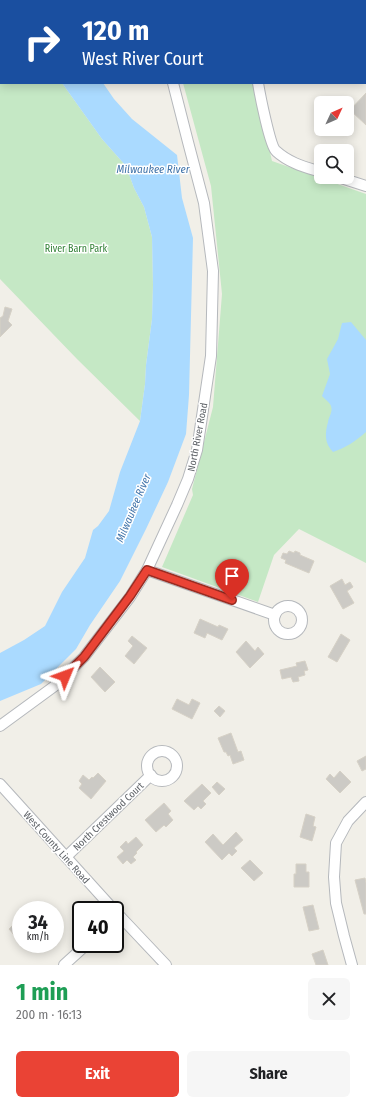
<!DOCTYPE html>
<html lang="en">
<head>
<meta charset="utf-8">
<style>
  body { margin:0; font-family:"Fira Sans Condensed",sans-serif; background:#f6f6f6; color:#202124; height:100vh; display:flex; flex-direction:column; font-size:15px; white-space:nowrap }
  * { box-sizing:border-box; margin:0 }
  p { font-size:13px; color:#757577 }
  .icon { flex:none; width:22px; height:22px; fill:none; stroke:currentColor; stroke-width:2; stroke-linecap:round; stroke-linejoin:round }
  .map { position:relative; height:965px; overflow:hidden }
  .sheet { display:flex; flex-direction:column; background:#fff; flex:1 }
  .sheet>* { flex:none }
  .guide { position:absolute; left:0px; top:0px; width:366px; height:84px; box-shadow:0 2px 10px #0003; background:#1a4fa0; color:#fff; overflow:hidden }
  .needle { width:26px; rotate:46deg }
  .controls { position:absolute; left:314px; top:96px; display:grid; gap:8px }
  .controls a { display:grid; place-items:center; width:40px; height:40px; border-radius:6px; background:#fff; box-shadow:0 2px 10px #0003; font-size:20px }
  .speed { position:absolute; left:12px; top:901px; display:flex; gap:8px; font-size:20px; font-weight:700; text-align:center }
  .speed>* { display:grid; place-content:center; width:52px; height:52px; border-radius:50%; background:#fff; box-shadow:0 2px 10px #0003; line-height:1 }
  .speed small { font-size:10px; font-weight:400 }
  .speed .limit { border:2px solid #111; border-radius:6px; background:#fff; color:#111 }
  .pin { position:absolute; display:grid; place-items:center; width:34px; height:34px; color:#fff; margin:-41px -17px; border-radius:50% 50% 50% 0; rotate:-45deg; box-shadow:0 0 4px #0007 }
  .pin .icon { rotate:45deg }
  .me { position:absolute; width:44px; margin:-22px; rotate:46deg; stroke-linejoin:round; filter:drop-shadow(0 0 3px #0008) }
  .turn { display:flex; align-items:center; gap:14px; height:84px; padding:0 16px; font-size:18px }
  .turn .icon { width:52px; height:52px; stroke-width:2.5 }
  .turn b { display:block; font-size:28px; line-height:34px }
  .round { display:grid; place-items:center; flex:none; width:42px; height:42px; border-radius:6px; background:#f6f6f6 }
  .headline { display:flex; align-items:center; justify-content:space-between; height:68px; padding:0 16px }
  h1 { font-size:24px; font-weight:700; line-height:30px; color:#1e9e55 }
  .cta { display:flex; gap:8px; margin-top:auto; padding:8px 16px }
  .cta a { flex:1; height:46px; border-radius:6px; background:#ea4335; color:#fff; font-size:16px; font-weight:700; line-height:46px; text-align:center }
  .cta a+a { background:#f6f6f6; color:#202124 }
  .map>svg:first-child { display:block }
</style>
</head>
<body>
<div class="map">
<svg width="366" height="965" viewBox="0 0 366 965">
  <rect width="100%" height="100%" fill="#f1efe8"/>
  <g fill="#c5e8c5">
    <path d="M0,0h29v1h-28v82h61l40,56 24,27 8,22 10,19 8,30 1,48 -1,34 -6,46 -1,19 -5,37 -63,-62 -77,-80z"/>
    <path d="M183,83h71l18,78 94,33v369l-67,-34 -25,26 -16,47 -96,-35 31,-72 -1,-6 21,-82 9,-113 -11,-108z"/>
  </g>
  <g fill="#aadaff">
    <path d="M62,83h41l11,16 18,20 45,36 5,43 11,40 -4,157 -3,39 -18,48 -22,47 -26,52 -30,44 -14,24 -35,35 -41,17v-48l24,-13 21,-14 17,-34 23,-34 8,-28 5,-4 11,-15 11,-39 20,-51 5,-37 1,-19 6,-46 1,-34 -1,-48 -8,-30 -10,-19 -8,-22 -24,-27z"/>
    <path d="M351,322l15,18v92c-10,9 -21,16 -33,20 -9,-9 -8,-19 -5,-30 1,-6 5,-10 3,-16 -1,-3 -6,-7 -9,-10l8,-22 -3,-15 11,-20 4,-16z"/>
  </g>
  <g fill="#cccac5" stroke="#d6d1c6">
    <path d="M366,93v32l-16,-15z"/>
    <path d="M5,307l7,2 -4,12 4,4 -12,12v-19l3,-2z"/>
    <path d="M289,551l5,2 1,-2 5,2v2l14,6 -5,12 -24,-10 1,-3 -5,-2 2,-5 4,1z"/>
    <path d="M342,579l3,6 5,-3 3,5 -6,4 7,12 -11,6 -13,-23z"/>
    <path d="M200,619l18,8 1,-2 9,4 -6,11 -15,-7 -2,5 -11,-5z"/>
    <path d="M341,634l9,6 -13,22 -9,-5z"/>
    <path d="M132,636l15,12 -13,16 -9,-8 8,-10 -5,-5z"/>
    <path d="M246,641l9,10 3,-4 6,7 -14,14 -14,-16z"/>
    <path d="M305,661l3,9 -4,1 1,4 -7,2 1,4 -6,1 -2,-5 -9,2 -2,-9 17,-4 -1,-3z"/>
    <path d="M100,667l15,15 -10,10 -14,-15z"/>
    <path d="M177,699l12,6 3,-6 8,4 -8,16 -20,-10z"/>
    <path d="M219,706l6,5 -5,6 -6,-6z"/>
    <path d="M231,733l7,19 3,-1 3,9 -11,4 -3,-9 -2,1 -2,-4h-2l-6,-14z"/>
    <path d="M366,756v13l-4,2 -5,-10z"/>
    <path d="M340,771l11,11 -11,11 -14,-14 4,-5 4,4z"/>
    <path d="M98,773l8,8 -15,18 -12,-11 3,-4 -3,-3 4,-6 6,5 3,-3 1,1z"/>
    <path d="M217,782l8,7 -6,6 -7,-8z"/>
    <path d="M202,784l9,9 -8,8 3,3 -5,5 -3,-3 -4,4 -10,-9z"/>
    <path d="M164,803l7,8 -3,3 5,6 -7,7 -2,-2 -8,7 -11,-12z"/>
    <path d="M306,814l9,3 -2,9 3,1 -4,14 -12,-4z"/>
    <path d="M236,832l7,8 -9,8 3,3 -5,5 -3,-3 -7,7 -17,-18 8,-8 10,11z"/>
    <path d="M136,837l7,8 -7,7 1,1 -4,4 3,3 -5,4 -4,-4 -4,4 -6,-7 7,-6 -4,-4 6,-6 2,3z"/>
    <path d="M250,860l13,13 -9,8 -13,-13z"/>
    <path d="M296,864h10v8h3v15h-15v-13h2z"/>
    <path d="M365,878l1,5v31h-2l-9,-34z"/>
    <path d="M313,905l6,24 -10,2 -6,-24z"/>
    <path d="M18,922l3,4v17l-12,-14 4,-4 1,1z"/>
    <path d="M323,950l5,15h-12l-4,-11z"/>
  </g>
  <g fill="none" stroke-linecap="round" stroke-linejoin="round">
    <defs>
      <g id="minor">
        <path d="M239,0v1"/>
        <path d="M175,1v-1"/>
        <path d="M258,83c2,12 12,63 18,68 13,12 29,16 45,21"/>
        <path d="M338,177l28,9"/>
        <path d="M147,570l128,45"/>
        <circle cx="288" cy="620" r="14"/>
        <path d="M0,726l56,-41 28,-28 46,-60 17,-27 30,-65 11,-26 9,-29 14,-94 2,-85 -9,-68 -16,-61 -15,-59"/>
        <circle cx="162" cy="766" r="15"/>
        <path d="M0,784l114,126"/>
        <path d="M66,857l85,-82"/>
        <path d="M115,911l51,54"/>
        <path d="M64,965l23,-21"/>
        <path d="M352,965l-8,-29 -8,-33 -2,-26 2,-34 12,-22 18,-19"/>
      </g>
    </defs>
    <use href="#minor" stroke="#b5b8bc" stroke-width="12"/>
    <use href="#minor" stroke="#fff" stroke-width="10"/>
  </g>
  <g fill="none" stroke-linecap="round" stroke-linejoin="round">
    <defs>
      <path id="route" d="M65,676l19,-19 46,-61 17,-26 85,30"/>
    </defs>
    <use href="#route" stroke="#982c22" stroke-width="10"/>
    <use href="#route" stroke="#ea4335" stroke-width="7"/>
  </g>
  <g text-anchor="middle" stroke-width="3" stroke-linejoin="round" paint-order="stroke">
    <g font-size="10" fill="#348238" stroke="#fff">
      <text x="76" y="252">River Barn Park</text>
    </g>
    <g font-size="10" fill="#5f6368" stroke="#fff">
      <text transform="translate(197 437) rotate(-79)" y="4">North River Road</text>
      <text transform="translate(108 816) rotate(-44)" y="4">North Crestwood Court</text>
      <text transform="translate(57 847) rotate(48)" y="4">West County Line Road</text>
    </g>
    <g font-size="11" font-style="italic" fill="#4174aa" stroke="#fff">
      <text x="153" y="173">Milwaukee River</text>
      <text transform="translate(133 508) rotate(-67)" y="4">Milwaukee River</text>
    </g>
  </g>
</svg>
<div class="controls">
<a><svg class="needle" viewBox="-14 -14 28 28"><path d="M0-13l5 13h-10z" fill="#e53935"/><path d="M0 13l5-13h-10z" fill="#757577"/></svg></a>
<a><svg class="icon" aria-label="search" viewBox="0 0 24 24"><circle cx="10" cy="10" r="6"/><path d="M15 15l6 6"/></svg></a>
</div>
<div class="speed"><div>34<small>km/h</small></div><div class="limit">40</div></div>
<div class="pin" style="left:232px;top:600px;background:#d93025"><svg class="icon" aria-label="arrive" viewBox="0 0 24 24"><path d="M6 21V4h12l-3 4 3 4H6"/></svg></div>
<svg class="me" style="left:65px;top:676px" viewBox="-20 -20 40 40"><path d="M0-17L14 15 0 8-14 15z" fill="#ea4335" stroke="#fff" stroke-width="4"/></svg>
<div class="guide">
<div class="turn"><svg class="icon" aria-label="right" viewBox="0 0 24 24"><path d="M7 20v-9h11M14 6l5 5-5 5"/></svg><div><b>120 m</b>West River Court</div></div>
</div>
</div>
<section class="sheet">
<div class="headline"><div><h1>1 min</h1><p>200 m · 16:13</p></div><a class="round"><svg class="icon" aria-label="close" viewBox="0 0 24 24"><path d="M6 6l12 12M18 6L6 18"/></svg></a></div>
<div class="cta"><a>Exit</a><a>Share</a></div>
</section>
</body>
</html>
